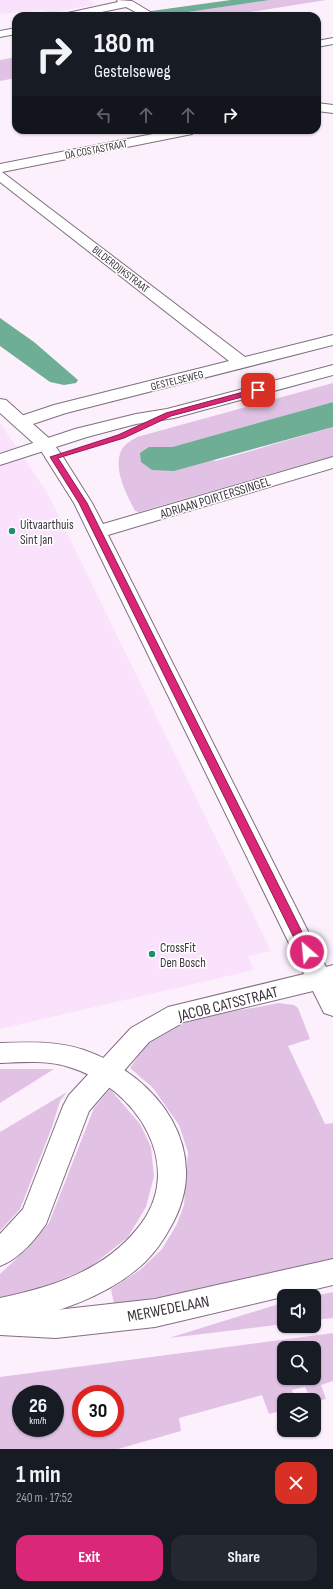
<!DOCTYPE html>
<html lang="en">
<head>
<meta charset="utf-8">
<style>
  body { margin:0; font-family:"Sofia Sans Condensed",sans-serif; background:#242831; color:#f1f3f6; height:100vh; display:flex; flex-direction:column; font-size:15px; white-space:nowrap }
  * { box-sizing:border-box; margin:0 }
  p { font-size:13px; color:#9ea1a6 }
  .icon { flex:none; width:22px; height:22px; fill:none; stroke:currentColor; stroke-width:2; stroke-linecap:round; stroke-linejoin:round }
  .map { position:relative; height:1449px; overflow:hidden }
  .details { display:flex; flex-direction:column; background:#171b24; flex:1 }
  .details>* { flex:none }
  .top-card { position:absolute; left:12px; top:12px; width:309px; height:122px; border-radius:12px; box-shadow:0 1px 3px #0004; background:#171b24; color:#f1f3f6; overflow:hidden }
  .buttons { position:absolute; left:277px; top:1289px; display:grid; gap:8px }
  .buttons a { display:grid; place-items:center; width:44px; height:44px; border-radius:8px; background:#171b24; box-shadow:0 1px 3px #0004; font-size:20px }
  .speed { position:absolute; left:12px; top:1385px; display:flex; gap:8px; font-size:20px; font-weight:700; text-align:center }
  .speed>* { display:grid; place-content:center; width:52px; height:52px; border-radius:50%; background:#171b24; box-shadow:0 1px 3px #0004; line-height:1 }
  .speed small { font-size:10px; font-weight:400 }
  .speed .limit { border:6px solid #d22; background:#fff; color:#111 }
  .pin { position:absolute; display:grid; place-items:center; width:34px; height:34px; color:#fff; margin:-17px; border-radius:8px; box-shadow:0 2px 6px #0006 }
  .me { position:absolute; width:44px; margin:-22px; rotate:333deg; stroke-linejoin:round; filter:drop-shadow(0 0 3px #0008) }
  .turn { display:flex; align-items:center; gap:14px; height:84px; padding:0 16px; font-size:18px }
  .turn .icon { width:52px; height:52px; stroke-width:2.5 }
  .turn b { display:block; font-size:28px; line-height:34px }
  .lanes { display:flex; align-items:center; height:38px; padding:0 16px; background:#0003; justify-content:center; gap:20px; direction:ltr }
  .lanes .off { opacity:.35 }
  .round { display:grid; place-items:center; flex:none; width:42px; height:42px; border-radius:12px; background:#242831 }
  .overview { display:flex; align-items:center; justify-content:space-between; height:68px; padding:0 16px }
  h1 { font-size:24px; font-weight:700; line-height:30px }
  .action { display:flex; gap:8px; margin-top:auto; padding:8px 16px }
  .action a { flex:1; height:46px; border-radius:12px; background:#db2777; color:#fff; font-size:16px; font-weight:700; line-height:46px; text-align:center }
  .action a+a { background:#242831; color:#f1f3f6 }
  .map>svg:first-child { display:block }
</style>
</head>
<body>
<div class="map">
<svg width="333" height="1449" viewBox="0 0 333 1449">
  <rect width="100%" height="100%" fill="#fcf0fc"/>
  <g fill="#fae2fc">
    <path d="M0,0h88l8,4 -46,9 -7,-3 -43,4z"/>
    <path d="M0,423l47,69 224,459 -23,5 6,14 -254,59z"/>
  </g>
  <g fill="#e1c2e4" fill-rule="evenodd">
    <path d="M270,0h56l-101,16 -60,-1z"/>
    <path d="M16,57v21l-16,3v-21z"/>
    <path d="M333,383v19l-161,45h-23l67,14 117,-34v29l-194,56 -4,-1c-9,-18 -23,-43 -13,-62 3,-5 10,-9 15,-12z"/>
    <path d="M278,1003l16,2 4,3 12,31 -22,7 37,78 8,-1v135l-152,36 -67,10 -3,-15 29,-19 22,-21 15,-25 7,-19 4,-53 -9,-27 -26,-37 -23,-20c7,-10 15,-22 25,-30 29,-22 88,-27 123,-35z"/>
    <path d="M0,1069h54l-54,34z"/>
    <path d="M110,1089l30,35 11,23 3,29 -8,31 -18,30 -39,31 -56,23 -33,7v-24l26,-24 23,-27 45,-115z"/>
    <path d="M67,1092l-7,9 -8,26 -32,82 -20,22v-99z"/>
    <path d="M333,1292v26l-19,2v-24z"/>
    <path d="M284,1303v21l-115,14 110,-34z"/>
    <path d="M333,1333v48l-12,4 5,14 -12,3v-2h-3l-6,-13 -13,3 3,10h-11v10l-15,4 -7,-19 -83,23 2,13 -63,18h-118v-72zM284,1348h30v30h-30zM21,1394h34v34h-34zM81,1394h34v34h-34z"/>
  </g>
  <g fill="#6eae94">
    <path d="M231,0h39l-109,16h-35l25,-5z"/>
    <path d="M0,318l34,24 44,38 -2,3 -12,2 -14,-3 -50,-36z"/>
    <path d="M333,402v25l-159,44 -22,-1 -11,-8 -1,-9 9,-6h23z"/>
  </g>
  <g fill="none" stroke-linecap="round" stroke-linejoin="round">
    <defs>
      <g id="minor">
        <path d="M117,0l15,1 25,15h-14l-17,-9 -44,9h-21l2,-2 55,-12z"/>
        <path d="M16,28v6l-16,3v-6z"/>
        <path d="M333,38v6l-16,3v-6z"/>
        <path d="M317,103l16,2v8l-16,-2z"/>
        <path d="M173,130h25l-6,4 -190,38 243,185 88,-22v10l-267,68 -39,13 -6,1 -6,-1 -3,-4 3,-4 39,-13 175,-44 -229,-179v-18z"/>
        <path d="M54,452l6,1 3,4 29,46 11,21 230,-67v11l-225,67 218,432 7,-2v51l-9,-3 -11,-22 -129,31 -35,20 -60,69 -43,113c-11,16 -27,35 -46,42v-32l23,-25 40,-103 6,-11 62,-67 37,-21 136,-33 -230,-471 -29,-46 3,-4z"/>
        <path d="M333,1259v26l-178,42 -99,11 -56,-3v-28l56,3 99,-11z"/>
      </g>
      <path id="tertiary" d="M0,399l6,1 45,40 12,17 -3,4 -6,1 -6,-1 -9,-13 -39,-35z"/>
      <g id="secondary">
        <path d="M333,365v10l-159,43 -38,6 -49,13 -87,28v-11l75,-25 61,-15 31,-5z"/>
        <path d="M0,1043c28,-1 57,-2 84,7 75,26 131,102 86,178 -7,13 -15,24 -25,34 -39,37 -94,52 -145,64v-28c52,-11 103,-27 137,-69 52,-62 -1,-142 -68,-162 -21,-7 -47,-5 -69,-4z"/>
      </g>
    </defs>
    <use href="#minor" stroke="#806f81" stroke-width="2"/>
    <use href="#tertiary" stroke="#806f81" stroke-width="2"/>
    <use href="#secondary" stroke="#806f81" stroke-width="2"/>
    <use href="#minor" fill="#fff" fill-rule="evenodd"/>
    <use href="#tertiary" fill="#fff" fill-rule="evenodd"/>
    <use href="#secondary" fill="#fff" fill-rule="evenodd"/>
  </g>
  <path fill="#db2777" stroke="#8e194d" d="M258,388l3,1v3l-90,24 -47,22 -66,20 29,45 225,449 -5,4 -6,-4 -222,-449 -29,-46 68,-22 48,-22z"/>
  <g fill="#228d6b" stroke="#fff" stroke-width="1.5">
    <circle cx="12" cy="531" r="4"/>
    <circle cx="152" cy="954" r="4"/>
  </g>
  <g text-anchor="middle" stroke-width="3" stroke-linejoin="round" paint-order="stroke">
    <g font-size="11" fill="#3c353d" stroke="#fff">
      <text transform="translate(96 149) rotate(-11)" y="4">DA COSTASTRAAT</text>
      <text transform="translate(121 269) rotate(38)" y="4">BILDERDIJKSTRAAT</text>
      <text transform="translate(177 380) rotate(-14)" y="4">GESTELSEWEG</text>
    </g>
    <g font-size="13" fill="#3c353d" stroke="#fff">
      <text transform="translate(215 497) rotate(-17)" y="5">ADRIAAN POIRTERSSINGEL</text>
    </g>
    <g font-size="13" fill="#3c353d" stroke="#fff" text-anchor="start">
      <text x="20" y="529">Uitvaarthuis<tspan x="20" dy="15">Sint Jan</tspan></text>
      <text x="160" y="952">CrossFit<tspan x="160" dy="15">Den Bosch</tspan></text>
    </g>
    <g font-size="16" fill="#3c353d" stroke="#fff">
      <text transform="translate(228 1003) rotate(-14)" y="6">JACOB CATSSTRAAT</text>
      <text transform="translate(168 1308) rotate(-11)" y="6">MERWEDELAAN</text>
    </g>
  </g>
</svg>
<div class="buttons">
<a><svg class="icon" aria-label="sound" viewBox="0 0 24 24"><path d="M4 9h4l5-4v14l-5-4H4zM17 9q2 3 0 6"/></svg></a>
<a><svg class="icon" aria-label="search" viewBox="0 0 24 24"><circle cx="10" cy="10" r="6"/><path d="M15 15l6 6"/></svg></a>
<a><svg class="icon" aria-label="layers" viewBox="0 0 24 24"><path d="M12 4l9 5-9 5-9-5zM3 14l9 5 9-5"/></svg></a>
</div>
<div class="speed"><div>26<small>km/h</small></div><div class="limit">30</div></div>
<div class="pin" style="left:258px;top:390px;background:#d93025"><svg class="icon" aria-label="arrive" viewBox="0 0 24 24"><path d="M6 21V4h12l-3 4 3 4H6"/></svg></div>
<svg class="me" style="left:307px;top:952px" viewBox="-20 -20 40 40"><circle r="17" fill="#db2777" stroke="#fff" stroke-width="3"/><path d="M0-11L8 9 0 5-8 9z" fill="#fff"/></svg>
<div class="top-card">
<div class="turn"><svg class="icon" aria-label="right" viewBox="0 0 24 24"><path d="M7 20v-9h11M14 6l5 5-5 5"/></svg><div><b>180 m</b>Gestelseweg</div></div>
<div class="lanes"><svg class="icon off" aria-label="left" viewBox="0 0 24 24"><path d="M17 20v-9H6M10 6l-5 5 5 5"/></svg><svg class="icon off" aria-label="ahead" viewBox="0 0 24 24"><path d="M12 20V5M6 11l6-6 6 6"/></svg><svg class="icon off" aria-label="ahead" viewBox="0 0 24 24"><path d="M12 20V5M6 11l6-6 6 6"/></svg><svg class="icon" aria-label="right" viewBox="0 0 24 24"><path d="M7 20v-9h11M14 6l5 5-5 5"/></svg></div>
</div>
</div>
<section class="details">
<div class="overview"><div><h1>1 min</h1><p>240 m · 17:52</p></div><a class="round" style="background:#d93025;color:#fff"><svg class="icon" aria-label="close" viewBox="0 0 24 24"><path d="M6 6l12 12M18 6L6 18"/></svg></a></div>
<div class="action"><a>Exit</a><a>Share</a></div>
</section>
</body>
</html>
